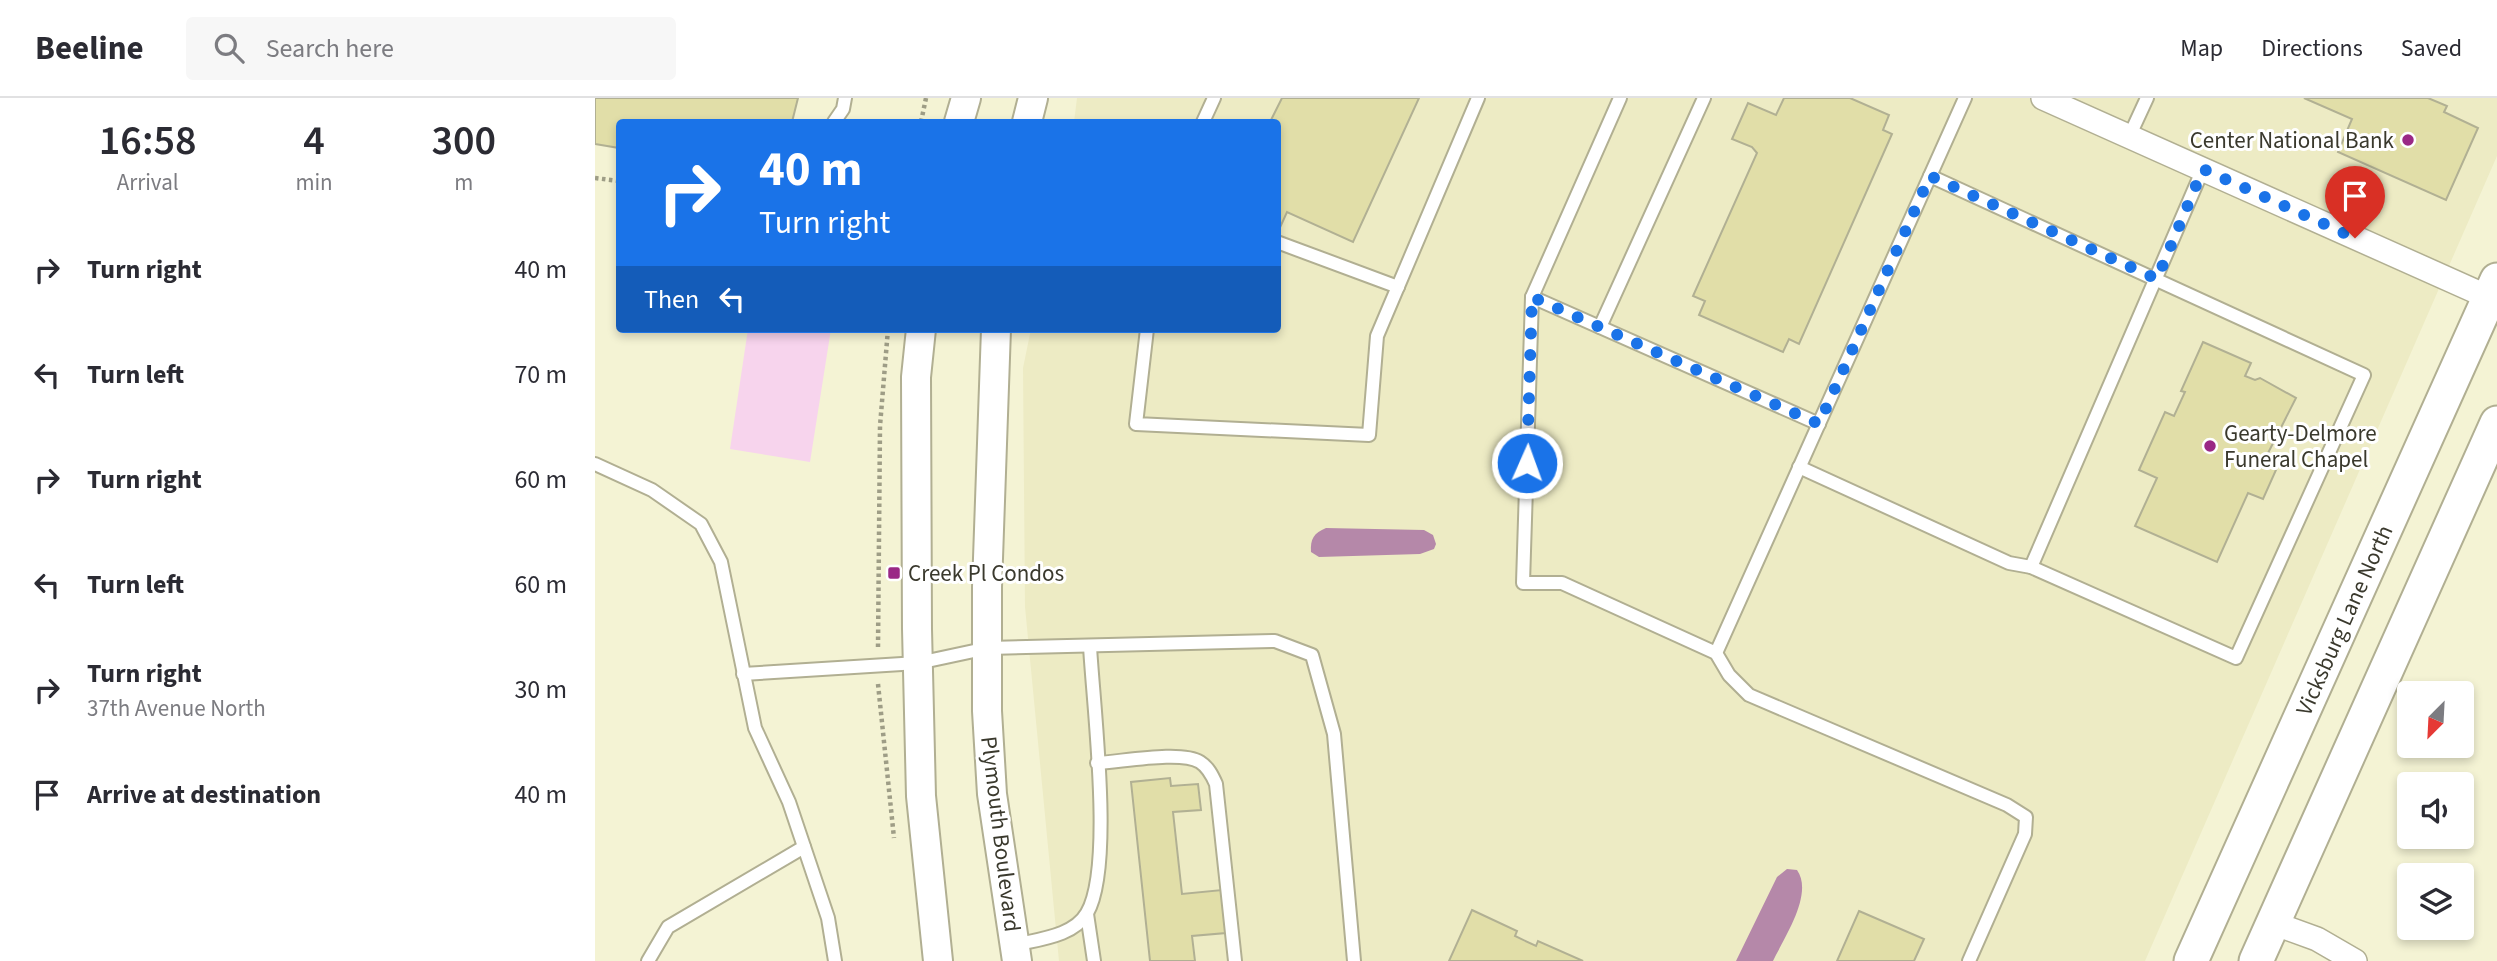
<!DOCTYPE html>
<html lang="en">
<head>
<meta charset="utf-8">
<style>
  body { margin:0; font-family:"Source Sans 3",sans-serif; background:#f7f7f7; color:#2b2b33; height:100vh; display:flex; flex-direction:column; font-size:26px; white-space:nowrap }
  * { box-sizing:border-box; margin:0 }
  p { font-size:23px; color:#7c7c81 }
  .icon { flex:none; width:38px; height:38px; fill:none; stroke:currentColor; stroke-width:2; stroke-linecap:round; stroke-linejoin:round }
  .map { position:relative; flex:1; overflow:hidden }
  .panel { display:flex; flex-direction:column; background:#fff; width:595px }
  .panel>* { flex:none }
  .top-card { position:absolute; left:21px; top:21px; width:665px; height:214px; border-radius:7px; box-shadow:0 4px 10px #0003; background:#1a73e8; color:#fff; overflow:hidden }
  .needle { width:46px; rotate:204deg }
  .fabs { position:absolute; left:1802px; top:583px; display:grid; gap:14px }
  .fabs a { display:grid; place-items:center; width:77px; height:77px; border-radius:7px; background:#fff; box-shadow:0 4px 10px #0003; font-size:35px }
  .pin { position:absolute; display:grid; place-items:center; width:60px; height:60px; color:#fff; margin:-72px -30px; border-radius:50% 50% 50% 0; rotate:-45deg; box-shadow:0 0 7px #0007 }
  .pin .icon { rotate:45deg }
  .me { position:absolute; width:77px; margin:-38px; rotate:2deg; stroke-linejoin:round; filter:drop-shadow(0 0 5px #0008) }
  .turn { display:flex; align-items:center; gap:24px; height:147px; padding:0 28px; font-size:32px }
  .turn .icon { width:91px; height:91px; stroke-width:2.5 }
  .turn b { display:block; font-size:49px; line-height:60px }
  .then { display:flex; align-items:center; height:66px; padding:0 28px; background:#0003; gap:14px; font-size:26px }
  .eta { display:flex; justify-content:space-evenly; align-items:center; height:119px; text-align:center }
  .eta b { font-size:42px; font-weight:600; line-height:49px }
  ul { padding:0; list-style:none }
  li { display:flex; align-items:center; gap:21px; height:105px; padding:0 28px }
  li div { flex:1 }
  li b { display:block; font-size:26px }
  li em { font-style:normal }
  header { display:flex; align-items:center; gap:42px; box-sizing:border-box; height:98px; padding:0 35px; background:#fff; border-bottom:2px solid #e1e1e2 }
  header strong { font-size:33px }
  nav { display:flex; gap:38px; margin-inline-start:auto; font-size:24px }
  .search { width:490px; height:63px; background:#f7f7f7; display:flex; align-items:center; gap:18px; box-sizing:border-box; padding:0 24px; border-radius:7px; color:#7c7c81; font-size:26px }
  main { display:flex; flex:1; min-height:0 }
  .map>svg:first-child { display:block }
</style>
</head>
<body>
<header>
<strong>Beeline</strong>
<div class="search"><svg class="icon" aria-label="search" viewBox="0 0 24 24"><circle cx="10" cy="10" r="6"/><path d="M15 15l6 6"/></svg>Search here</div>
<nav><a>Map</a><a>Directions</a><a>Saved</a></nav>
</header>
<main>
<section class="panel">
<div class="eta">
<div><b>16:58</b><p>Arrival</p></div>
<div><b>4</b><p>min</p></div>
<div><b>300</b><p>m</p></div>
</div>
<ul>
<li><svg class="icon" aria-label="right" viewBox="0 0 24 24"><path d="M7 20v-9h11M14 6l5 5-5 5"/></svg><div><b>Turn right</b></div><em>40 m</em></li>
<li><svg class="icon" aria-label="left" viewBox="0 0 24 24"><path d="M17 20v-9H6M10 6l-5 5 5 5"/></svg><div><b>Turn left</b></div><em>70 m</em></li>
<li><svg class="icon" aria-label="right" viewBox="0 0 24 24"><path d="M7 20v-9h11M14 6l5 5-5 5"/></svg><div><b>Turn right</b></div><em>60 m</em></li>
<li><svg class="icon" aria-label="left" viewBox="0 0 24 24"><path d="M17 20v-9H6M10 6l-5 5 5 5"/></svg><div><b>Turn left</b></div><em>60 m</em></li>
<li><svg class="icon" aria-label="right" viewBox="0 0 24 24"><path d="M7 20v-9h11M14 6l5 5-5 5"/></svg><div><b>Turn right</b><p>37th Avenue North</p></div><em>30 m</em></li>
<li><svg class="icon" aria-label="arrive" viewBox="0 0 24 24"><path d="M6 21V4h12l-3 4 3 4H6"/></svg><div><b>Arrive at destination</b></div><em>40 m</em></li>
</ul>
</section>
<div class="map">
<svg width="1902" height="863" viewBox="0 0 1902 863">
  <rect width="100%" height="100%" fill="#f4f3d4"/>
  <path fill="#edebc4" d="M482,0h1420v58l-352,805h-1086l-34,-354 -2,-239 8,-39h246v-207h-203z"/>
  <path fill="#f7d4ed" d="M153,231h83l-21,133 -80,-13z"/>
  <g fill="#b588a9">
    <path d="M731,430l98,2 9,5 3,9 -2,5 -14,5 -101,3 -8,-5c-1,-13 3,-19 15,-24z"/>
    <path d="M1192,771l10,1c17,24 -13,68 -24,91h-37l41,-84z"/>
  </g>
  <g fill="#e1dea8" stroke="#b1b093" stroke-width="2">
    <path d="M0,0h203l-6,24h-173v26l-24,-4z"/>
    <path d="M687,0h137l-66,144 -66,-30 -10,22v-112h-7z"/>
    <path d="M1189,0h66l39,17 -6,15 9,4 -93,210 -10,-5 -6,13 -84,-37 6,-14 -12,-5 64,-143 -5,-6 -20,-8 16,-36 28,12z"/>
    <path d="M1709,0h124l19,8 -3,6 34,16 -32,72 -108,-48 14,-33z"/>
    <path d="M1608,244l48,21 -6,13 10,4 5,-2 36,20 -29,57 13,6 -17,38 -15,-6 -31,69 -82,-36 22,-48 -18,-8 26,-58 9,4 11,-24 -4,-1z"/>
    <path d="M575,680l1,8 27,-2 3,26 -28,2 9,82 40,-4 4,43 -34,3 3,25h-45l-19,-179z"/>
    <path d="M877,812l45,21 -2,5 21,10 2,-5 45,20h-134z"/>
    <path d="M1264,813l65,28 -10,22h-77z"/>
  </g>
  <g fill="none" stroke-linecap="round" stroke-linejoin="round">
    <defs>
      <g id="service">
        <path d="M1025,0l-88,199 -9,286h39l154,70 13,22 20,20 258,110 19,12 -1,17 -56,127"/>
        <path d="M239,24l9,-13 2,-11"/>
        <path d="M608,24l11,-24"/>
        <path d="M1534,39l18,-39"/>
        <path d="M682,144l121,45"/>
        <path d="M937,199l287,127"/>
        <path d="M1005,229l104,-229"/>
        <path d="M552,231l-11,95 233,11 8,-99 101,-238"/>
        <path d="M0,366l57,26 49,34 20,38 34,166 34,74 39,116 7,43"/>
        <path d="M1204,369l210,96 22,4 205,91 128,-283 -434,-199"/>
        <path d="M1436,469l172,-398"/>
        <path d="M1121,555l249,-555"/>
        <path d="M148,576l175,-11 70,-15 287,-7 37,14 22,79 20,227"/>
        <path d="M502,665c24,-1 84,-13 103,-1 8,5 12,13 16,22l19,177"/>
        <path d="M492,816l7,47"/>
        <path d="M420,847c24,-6 59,-9 72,-32 27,-46 6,-209 3,-267"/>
        <path d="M53,863l20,-34 136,-80"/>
      </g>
      <g id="minor">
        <path d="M1448,0l454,203"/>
        <path d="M1678,825l44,16 38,22"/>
      </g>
      <g id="tertiary">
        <path d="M364,24l7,-24"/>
        <path d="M432,24l6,-24"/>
        <path d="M326,231l-5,48 1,252 4,167 17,165"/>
        <path d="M401,231l-9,258v124l5,83 25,167"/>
      </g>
      <g id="secondary">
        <path d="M1596,863l306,-681"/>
        <path d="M1661,863l241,-538"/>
      </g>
    </defs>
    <use href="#service" stroke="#b1af92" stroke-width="16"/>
    <use href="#minor" stroke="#b1af92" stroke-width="26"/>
    <use href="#tertiary" stroke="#b1af92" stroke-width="32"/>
    <use href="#secondary" stroke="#b1af92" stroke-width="37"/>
    <g stroke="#9e9d86" stroke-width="4.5" stroke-dasharray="3.5 3.5" stroke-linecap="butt">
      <path d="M326,24l5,-24"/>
      <path d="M0,80l24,3"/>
      <path d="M283,549l2,-221 8,-97"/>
      <path d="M283,586l16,154"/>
    </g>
    <use href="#service" stroke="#fff" stroke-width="12"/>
    <use href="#minor" stroke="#fff" stroke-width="23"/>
    <use href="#tertiary" stroke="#fff" stroke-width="28"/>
    <use href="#secondary" stroke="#fff" stroke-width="33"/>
  </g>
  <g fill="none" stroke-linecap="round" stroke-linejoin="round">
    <path stroke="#1a73e8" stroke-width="12" stroke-dasharray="0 21.6" d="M932,365l5,-166 287,127 111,-248 227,103 46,-110 152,69"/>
  </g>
  <g fill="#9a2885" stroke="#fff" stroke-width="2.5">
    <circle cx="1813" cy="42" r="7"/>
    <circle cx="1615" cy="348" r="7"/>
    <rect x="292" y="468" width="14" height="14" rx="3.5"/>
  </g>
  <g text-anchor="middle" stroke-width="6" stroke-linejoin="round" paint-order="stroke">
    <g font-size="23" fill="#3a392d" stroke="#fff" text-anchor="start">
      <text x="1799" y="50" text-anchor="end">Center National Bank</text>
      <text x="1629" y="343">Gearty-Delmore<tspan x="1629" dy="26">Funeral Chapel</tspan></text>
      <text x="313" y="483">Creek Pl Condos</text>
    </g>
    <g font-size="23" fill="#3a392d" stroke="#fff">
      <text transform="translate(1749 522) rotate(-66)" y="8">Vicksburg Lane North</text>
      <text transform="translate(406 736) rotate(83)" y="8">Plymouth Boulevard</text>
    </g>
  </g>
</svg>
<div class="fabs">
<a><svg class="needle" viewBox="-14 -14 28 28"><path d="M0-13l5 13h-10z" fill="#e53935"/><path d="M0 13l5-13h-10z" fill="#7c7c81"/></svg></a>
<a><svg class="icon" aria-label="sound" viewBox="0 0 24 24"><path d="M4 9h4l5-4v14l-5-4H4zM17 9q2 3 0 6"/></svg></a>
<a><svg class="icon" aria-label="layers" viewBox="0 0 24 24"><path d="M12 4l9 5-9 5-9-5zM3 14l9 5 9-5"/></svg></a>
</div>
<div class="pin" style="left:1760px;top:140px;background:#d93025"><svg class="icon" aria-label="arrive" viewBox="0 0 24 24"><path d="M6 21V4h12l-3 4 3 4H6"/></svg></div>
<svg class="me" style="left:932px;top:365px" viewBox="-20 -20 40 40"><circle r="17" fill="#1a73e8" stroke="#fff" stroke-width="3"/><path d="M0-11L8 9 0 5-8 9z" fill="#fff"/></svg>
<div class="top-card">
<div class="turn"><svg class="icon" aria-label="right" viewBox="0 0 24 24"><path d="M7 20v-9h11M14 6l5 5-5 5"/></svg><div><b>40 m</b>Turn right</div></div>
<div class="then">Then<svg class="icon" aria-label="left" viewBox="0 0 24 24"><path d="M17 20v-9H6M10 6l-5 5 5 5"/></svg></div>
</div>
</div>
</main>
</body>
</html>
